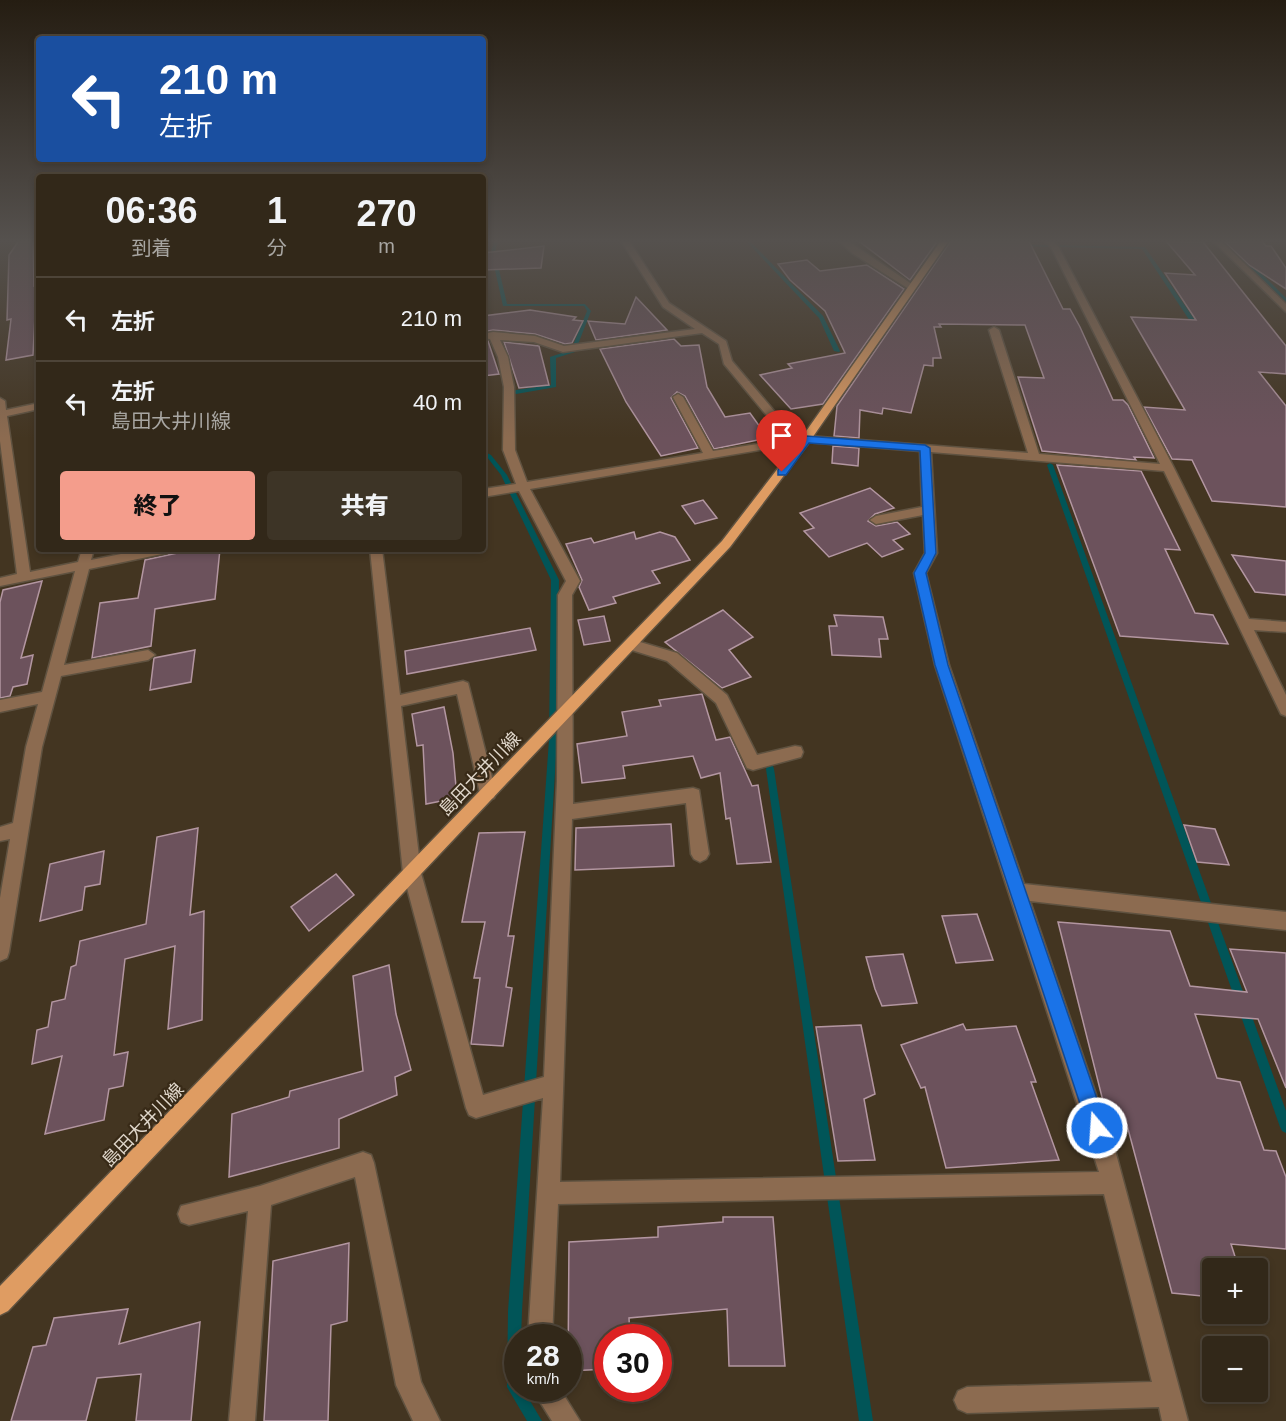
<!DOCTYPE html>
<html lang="ja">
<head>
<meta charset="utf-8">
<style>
  body { margin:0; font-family:Helvetica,"Noto Sans JP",sans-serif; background:#3d3426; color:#f1f3f6; height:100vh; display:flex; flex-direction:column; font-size:22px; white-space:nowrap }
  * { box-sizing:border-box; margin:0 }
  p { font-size:20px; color:#a8a6a2 }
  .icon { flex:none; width:33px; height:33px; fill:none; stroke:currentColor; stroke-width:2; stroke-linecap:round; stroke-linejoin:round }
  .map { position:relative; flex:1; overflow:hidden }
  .side { position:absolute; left:36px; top:174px; width:450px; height:378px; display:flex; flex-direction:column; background:#322819; border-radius:6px; box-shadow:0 3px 9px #0003,0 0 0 2px #4d4438 }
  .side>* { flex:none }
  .banner { position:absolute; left:36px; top:36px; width:450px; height:126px; border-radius:6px; box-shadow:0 3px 9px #0003,0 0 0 2px #4d4438; background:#1a4fa0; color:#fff; overflow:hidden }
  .fabs { position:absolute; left:1202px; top:1258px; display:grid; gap:12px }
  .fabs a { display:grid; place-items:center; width:66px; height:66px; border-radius:6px; background:#322819; box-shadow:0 3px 9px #0003,0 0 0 2px #4d4438; font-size:30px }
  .speed { position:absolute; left:504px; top:1324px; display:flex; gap:12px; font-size:30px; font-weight:700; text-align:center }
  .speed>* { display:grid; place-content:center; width:78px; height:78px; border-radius:50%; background:#322819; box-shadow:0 3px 9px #0003,0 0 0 2px #4d4438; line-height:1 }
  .speed small { font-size:15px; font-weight:400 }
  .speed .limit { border:9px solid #d22; background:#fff; color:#111 }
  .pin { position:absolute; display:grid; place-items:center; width:51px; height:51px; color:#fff; margin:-62px -26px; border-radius:50% 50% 50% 0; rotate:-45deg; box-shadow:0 0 6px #0007 }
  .pin .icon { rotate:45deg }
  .me { position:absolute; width:66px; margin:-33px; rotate:342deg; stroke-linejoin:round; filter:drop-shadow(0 0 4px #0008) }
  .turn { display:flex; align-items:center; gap:21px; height:126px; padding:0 24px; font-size:27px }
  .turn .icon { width:78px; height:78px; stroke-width:2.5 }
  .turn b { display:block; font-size:42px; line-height:51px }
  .eta { display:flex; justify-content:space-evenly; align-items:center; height:102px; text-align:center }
  .eta b { font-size:36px; font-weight:800; line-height:42px }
  .button { display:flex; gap:12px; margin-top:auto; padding:12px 24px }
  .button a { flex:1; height:69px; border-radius:6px; background:#f49d8c; color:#111; font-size:24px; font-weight:800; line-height:69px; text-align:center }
  .button a+a { background:#3d3426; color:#f1f3f6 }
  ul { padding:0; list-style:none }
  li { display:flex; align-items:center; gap:18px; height:84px; padding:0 24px; border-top:2px solid #4d4438 }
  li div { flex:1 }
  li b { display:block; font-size:22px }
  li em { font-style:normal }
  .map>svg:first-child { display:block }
</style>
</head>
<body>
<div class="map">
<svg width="1286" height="1421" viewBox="0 0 1286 1421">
  <rect width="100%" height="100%" fill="#433521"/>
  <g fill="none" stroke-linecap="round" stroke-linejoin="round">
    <g fill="#015558" fill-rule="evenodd">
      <path d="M495,239h4l-4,13 12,52h78l6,7 -16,41 -19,6v29l-40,7 -3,-2 3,-2 35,-5 -1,-28 21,-7 16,-39 -3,-5h-81l-12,-54z"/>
      <path d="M744,239h4l75,77 17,35 -1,1 -5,-1 -15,-33z"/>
      <path d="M998,239h4l6,5 137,3 56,82 -5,1 -54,-81 -135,-3z"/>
      <path d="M1221,239h4l12,10v2h-4z"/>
      <path d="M1242,258h4l40,40v4l-44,-42z"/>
      <path d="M483,451l8,4 16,20 52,105 -2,160 -35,571 -1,27h-3v51h5l19,32h-15l-20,-34 1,-76 41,-571 2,-160 -50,-105 -14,-18 -4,-2z"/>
      <path d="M1050,463l3,2 233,646v22l-4,-2 -2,-4 -233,-662z"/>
      <path d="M770,765l3,1 1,3 99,652h-14l-93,-652 1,-3z"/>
    </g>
  </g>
  <g fill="#6c525c" stroke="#b396a1" stroke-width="1.5">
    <path d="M20,239h13l1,47 5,-1v30l-4,1 -2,39 -27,5 5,-41 -4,1 2,-65z"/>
    <path d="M856,239h83l-29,41z"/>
    <path d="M952,239h76l35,70h7l10,18 33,73h10l5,5 26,53 -20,-1 2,3 -94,-9 -24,-74 26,1 -19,-53 -86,-1 2,3h-7l7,31h-8v8l-9,-1 -13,48 -28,-5 -1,6 -22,-4 -1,28 -25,-2 3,-30z"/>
    <path d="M1231,239h29l6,7h5l15,22v21l-37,-24 -24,-23h9z"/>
    <path d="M1166,241l37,1 83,104v28l-27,-2 27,34v101l-74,-6 -20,-41 -20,-1 -28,-52 41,3 -54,-93 65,3 -31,-47 30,2z"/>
    <path d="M544,246l-3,22 -58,2v-17z"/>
    <path d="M807,260l13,11 47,-6 37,24 -81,115 -32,5 -31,-34 32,-7 -4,-4 57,-11 -20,-42 -35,-31 -12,-16z"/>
    <path d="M636,297l31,33 -71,10 -8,-19 37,3z"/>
    <path d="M530,310l46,7 -3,3 10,1 -11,22 -7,1 -30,-10 -42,-4 -10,2v-16z"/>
    <path d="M674,339l7,7 18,-1 8,42 18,30 25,-4 18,25 -54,11 -29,-53 -8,-4 -6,6 27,50 -37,8 -35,-54 -26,-53z"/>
    <path d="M483,340l5,1 11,33 -16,2z"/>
    <path d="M504,342l35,4 10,39 -30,3z"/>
    <path d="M833,446l26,2 -1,18 -26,-3z"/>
    <path d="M1057,465l84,6 39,79 -15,-1 30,64 18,2 15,29 -108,-8z"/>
    <path d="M870,488l24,20 -19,6 -7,7 8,5 21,-4 13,12 -17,6 10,9 -21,8 -15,-14 -38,14 -25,-26 10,-3 -14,-15z"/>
    <path d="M703,500l14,18 -22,6 -13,-18z"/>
    <path d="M634,532l2,7 24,-7 15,5 15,23 -38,11 8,12 -47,14 3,6 -27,7 -10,-23 3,-7 -16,-36 25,-6 3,5z"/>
    <path d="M196,549h24l-5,50 -60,10 -4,37 -59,12 8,-55 38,-5 7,-38z"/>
    <path d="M1232,555l54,6v34l-31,-3z"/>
    <path d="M42,581l-21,77 12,-3 -6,29 -14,3 -3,9 -10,2v-96l3,-12z"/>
    <path d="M723,610l30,27 -24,13 22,27 -29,11 -57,-46z"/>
    <path d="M834,615l49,2 5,22h-9l2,18 -49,-2 -3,-29h8z"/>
    <path d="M604,616l6,25 -26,4 -6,-25z"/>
    <path d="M530,628l6,22 -129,24 -2,-23z"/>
    <path d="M195,650l-4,32 -41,8 4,-32z"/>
    <path d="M702,694l14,46 14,-3 22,49 6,-1 13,77 -34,2 -7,-46 -4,1 -6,-46 -19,5 -8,-22 -70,10 2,12 -43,5 -5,-39 50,-8 -5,-24 39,-6 -2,-6z"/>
    <path d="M444,707l9,46 4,45 -31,6 -3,-59 -6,1 -5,-32z"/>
    <path d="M671,824l3,42 -99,4 1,-42z"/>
    <path d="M1184,825l31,4 14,36 -32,-3z"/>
    <path d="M198,828l-8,87 14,-4 -2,109 -34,9 7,-83 -50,13 -11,96 14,-3 -5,34 -14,3 -5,31 -59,14 17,-78 -30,8 5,-34 11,-3 4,-25 13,-3 6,-32 5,-2 4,-24 66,-17 11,-87z"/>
    <path d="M525,832l-17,104h6l-8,51 6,1 -9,58 -32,-2 9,-66h-6l11,-56h-23l17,-89z"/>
    <path d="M104,851l-4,33 -15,3 -3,23 -42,11 10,-57z"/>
    <path d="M336,874l18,21 -45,36 -18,-24z"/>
    <path d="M977,914l16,46 -37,3 -14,-47z"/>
    <path d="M1058,922l112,9 20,55 57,6 -17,-43 56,4v135l-28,-69 -63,-5 22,64 23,4 24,68 12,1 10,26v72l-55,-5 8,25h-27v28l-40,-4 -48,-179 -18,-1z"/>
    <path d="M903,954l14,49 -35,3 -7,-17 -9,-32z"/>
    <path d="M389,965l7,49 15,56 -16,7 2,18 -58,24v29l-110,29 3,-63 57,-17 1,-6 73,-20 -10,-95z"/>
    <path d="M963,1024l3,6 50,-4 20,56h-5l28,78 -113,8 -21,-81 -4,1 -20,-43z"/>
    <path d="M861,1025l14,69 -11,5 11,61 -37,1 -22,-134z"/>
    <path d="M723,1217h50l12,149h-56l-2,-57 -98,9 1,20h-22v31l-40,2 1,-129 89,-5v-10l65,-5z"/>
    <path d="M349,1243l-2,78 -16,4 -3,96h-64l9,-160z"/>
    <path d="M128,1309l-9,35 81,-22 -9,99h-55l5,-47 -44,4 -11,43h-75l22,-74 13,-2 8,-27z"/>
  </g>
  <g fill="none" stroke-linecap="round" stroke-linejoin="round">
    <defs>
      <g id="minor">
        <path d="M620,239h8l41,64 57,38 6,20 54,64 22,11 220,17 -39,-123 5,-3 5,3 40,124 121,10 -109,-217 -8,-8h8l7,7 116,222 75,151 37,3v10l-32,-2 32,65v21l-5,-2 -2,-4 -115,-239 -233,-19 6,101 -11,20 23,92 75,219 262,28v18l-256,-29 85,249 73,271h-26l-3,-14 -192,6 -9,-4 -4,-9 4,-9 9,-4 185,-5 -48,-188 -546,10 -6,134h-24l15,-240 -67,20 -7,-3 -3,-7 -63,-235 -33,-324h12l18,146 63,-14 5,2 28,110 -2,5 -6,2 -6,-2 -2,-5 -23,-99 -56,12 20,167 62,222 61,-18 13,-296 1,-186 8,-14 -47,-90 -36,6v-8l33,-5 -13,-34 1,-63 -6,-30 -8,-18 -7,-1v-4l10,-2 42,4 29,10 131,-17 -32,-22zM702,333l17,11 5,20 54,65 17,9 -82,13 -30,-54 -5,-3 -5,3 30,56 -176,29 -12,-32 -1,-63 -6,-30 -8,-17 34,2 29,10zM806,442l114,9 2,56 -46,9 -6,4 6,4 47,-9 2,38 -11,20 21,92 164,507 -539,10 12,-363 114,-16 5,51 3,5 6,3 6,-3 3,-5 -10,-64 -6,-2 -120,16 -1,-209 8,-14 -50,-92z"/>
        <path d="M837,239h8l71,48 -7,2 -57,-36z"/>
        <path d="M1211,239h8l67,65v8z"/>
        <path d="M0,398l5,3 1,9 33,-7v6l-32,7 23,156 48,-10 4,-13h12l-3,11 55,-11h27l-6,4 -78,16 -25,96 84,-15 7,5 -7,5 -87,16 -19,71 -33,205 -2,6 -7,3v-63l10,-59 -10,2v-14l13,-4 13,-76 12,-43 -38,8v-12l42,-8 33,-121 -75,15v-8l17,-4 -17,-133z"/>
        <path d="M630,639l47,14 50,42 30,60 38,-9 6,1 2,5 -2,5 -48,13 -6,-2 -31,-65 -49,-42 -42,-13 -2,-4z"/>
        <path d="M363,1152l8,3 3,8 47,219 19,39h-27l-17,-36 -41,-208 -84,28 -16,216h-26l19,-210 -59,14 -8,-3 -3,-8 3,-8 79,-20z"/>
        <path d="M532,1389h28l20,32h-28z"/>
      </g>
      <path id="major" d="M942,239h8l-140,202 -80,106 -722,764 -8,4v-29l722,-745 80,-104z"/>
    </defs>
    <use href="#minor" stroke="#5f5240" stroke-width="3"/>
    <use href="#major" stroke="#5f5240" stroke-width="3"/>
    <use href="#minor" fill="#8c6b50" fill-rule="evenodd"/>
    <use href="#major" fill="#df9c62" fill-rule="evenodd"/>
  </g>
  <linearGradient id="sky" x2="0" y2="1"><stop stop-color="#251d12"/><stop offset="0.55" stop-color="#55514e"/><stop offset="1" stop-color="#55514e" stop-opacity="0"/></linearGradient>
  <rect width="1286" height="438" fill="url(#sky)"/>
  <path fill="#1a73e8" stroke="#114b97" stroke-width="1.5" d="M806,436l119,9 5,3 6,105 -10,20 22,92 159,463 -3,7 -7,3 -6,-3 -3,-7 -153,-463 -21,-92 11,-20 -5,-102 -111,-8 -23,32h-8v-5l25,-33z"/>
  <g text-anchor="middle" stroke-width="4.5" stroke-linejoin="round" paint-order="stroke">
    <g font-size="18" fill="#e0d7cb" stroke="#382a17">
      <text transform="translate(480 774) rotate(-46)" y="6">島田大井川線</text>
      <text transform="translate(143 1125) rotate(-46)" y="6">島田大井川線</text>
    </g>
  </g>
</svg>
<div class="fabs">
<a>+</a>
<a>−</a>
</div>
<div class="speed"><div>28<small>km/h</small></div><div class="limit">30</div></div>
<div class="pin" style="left:782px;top:472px;background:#d93025"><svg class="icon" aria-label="arrive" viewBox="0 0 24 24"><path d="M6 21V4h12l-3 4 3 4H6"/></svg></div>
<svg class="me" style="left:1097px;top:1128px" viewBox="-20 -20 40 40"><circle r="17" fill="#1a73e8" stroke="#fff" stroke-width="3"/><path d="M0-11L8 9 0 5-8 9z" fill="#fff"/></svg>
<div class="banner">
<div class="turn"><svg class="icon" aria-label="left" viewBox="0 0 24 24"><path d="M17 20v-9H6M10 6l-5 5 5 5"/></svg><div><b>210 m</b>左折</div></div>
</div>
<section class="side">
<div class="eta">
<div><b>06:36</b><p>到着</p></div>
<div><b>1</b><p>分</p></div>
<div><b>270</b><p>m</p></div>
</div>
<ul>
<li><svg class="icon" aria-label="left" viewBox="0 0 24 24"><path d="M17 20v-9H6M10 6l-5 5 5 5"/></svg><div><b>左折</b></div><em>210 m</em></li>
<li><svg class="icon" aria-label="left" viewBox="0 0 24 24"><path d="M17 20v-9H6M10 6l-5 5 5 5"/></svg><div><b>左折</b><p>島田大井川線</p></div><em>40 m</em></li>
</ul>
<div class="button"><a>終了</a><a>共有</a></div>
</section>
</div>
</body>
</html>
